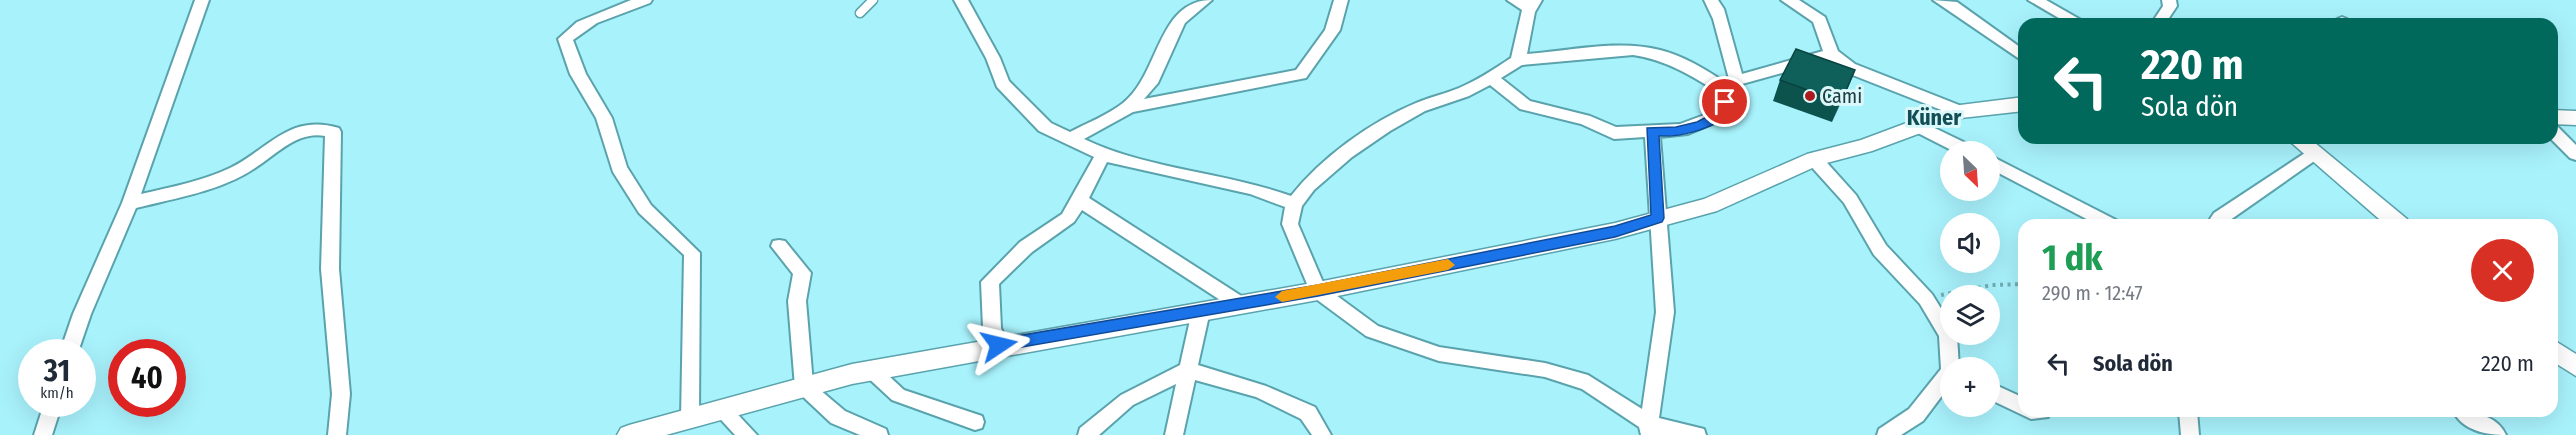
<!DOCTYPE html>
<html lang="tr">
<head>
<meta charset="utf-8">
<style>
  body { margin:0; font-family:"Fira Sans Condensed",sans-serif; background:#f2f2f3; color:#1f2937; height:100vh; display:flex; flex-direction:column; font-size:22px; white-space:nowrap }
  * { box-sizing:border-box; margin:0 }
  p { font-size:20px; color:#747a83 }
  .icon { flex:none; width:33px; height:33px; fill:none; stroke:currentColor; stroke-width:2; stroke-linecap:round; stroke-linejoin:round }
  .map { position:relative; flex:1; overflow:hidden }
  .sheet { position:absolute; left:2018px; top:219px; width:540px; height:198px; display:flex; flex-direction:column; background:#fff; border-radius:18px; box-shadow:0 6px 24px #0002 }
  .sheet>* { flex:none }
  .top-card { position:absolute; left:2018px; top:18px; width:540px; height:126px; border-radius:18px; box-shadow:0 6px 24px #0002; background:#00695c; color:#fff; overflow:hidden }
  .needle { width:39px; rotate:155deg }
  .controls { position:absolute; left:1940px; top:141px; display:grid; gap:12px }
  .controls a { display:grid; place-items:center; width:60px; height:60px; border-radius:50%; background:#fff; box-shadow:0 6px 24px #0002; font-size:30px }
  .speed { position:absolute; left:18px; top:339px; display:flex; gap:12px; font-size:30px; font-weight:700; text-align:center }
  .speed>* { display:grid; place-content:center; width:78px; height:78px; border-radius:50%; background:#fff; box-shadow:0 6px 24px #0002; line-height:1 }
  .speed small { font-size:15px; font-weight:400 }
  .speed .limit { border:9px solid #d22; background:#fff; color:#111 }
  .pin { position:absolute; display:grid; place-items:center; width:51px; height:51px; color:#fff; margin:-26px; border:3px solid #fff; border-radius:50%; box-shadow:0 2px 6px #0007 }
  .me { position:absolute; width:66px; margin:-33px; rotate:80deg; stroke-linejoin:round; filter:drop-shadow(0 0 4px #0008) }
  .turn { display:flex; align-items:center; gap:21px; height:126px; padding:0 24px; font-size:27px }
  .turn .icon { width:78px; height:78px; stroke-width:2.5 }
  .turn b { display:block; font-size:42px; line-height:51px }
  .round { display:grid; place-items:center; flex:none; width:63px; height:63px; border-radius:32px; background:#f2f2f3 }
  .headline { display:flex; align-items:center; justify-content:space-between; height:102px; padding:0 24px }
  h1 { font-size:36px; font-weight:700; line-height:45px; color:#1e9e55 }
  ul { padding:0; list-style:none }
  li { display:flex; align-items:center; gap:18px; height:84px; padding:0 24px }
  li div { flex:1 }
  li b { display:block; font-size:22px }
  li em { font-style:normal }
  .map>svg:first-child { display:block }
</style>
</head>
<body>
<div class="map">
<svg width="2576" height="435" viewBox="0 0 2576 435">
  <rect width="100%" height="100%" fill="#a8f2fc"/>
  <g fill="none" stroke-linecap="round" stroke-linejoin="round">
    <defs>
      <path id="service" d="M860,13l13,-13"/>
      <g id="minor">
        <path d="M195,0h14l-68,194c30,-7 62,-13 89,-26 39,-19 59,-55 109,-40l2,4 -2,137 11,125 -4,41h-18l4,-41 -11,-125 4,-133c-28,-5 -48,18 -70,32 -34,23 -79,30 -119,40l-45,106 -13,38h-18l13,-38 49,-111z"/>
        <path d="M631,0h21l-2,3 -53,20 -24,17 13,34 26,44 15,49 24,38 49,48 -1,165 -2,6 -7,2 -7,-2 -2,-6 3,-163 -45,-42 -26,-41 -17,-54 -26,-44 -12,-35 19,-17z"/>
        <path d="M954,0h14l32,58 9,23 42,42 19,9c17,-9 38,-17 53,-29 37,-29 34,-103 89,-103l-27,23 -27,60 -14,16 152,-29 29,-40 9,-30h14l-8,30 -34,48 -173,34 -49,27c62,30 140,33 207,57 30,-38 79,-74 125,-93 14,-6 29,-9 43,-15 19,-8 35,-19 52,-30l11,-48 -15,-10h35l-7,12 -8,42c42,-3 92,-15 133,-4 24,6 45,19 66,33l3,-4 -16,-60 -9,-19h14l6,9 18,65 81,-23 -10,-29 -32,-22h18l26,17 13,34 17,13 109,43 3,4 -8,5 -5,-1 -109,-43 -16,-12 -87,24 -8,9 -7,25 -39,16 -28,3 14,175 -15,106 45,11 2,6h-65l-2,-8 -57,-38 -37,-12 -106,-16 -73,-25 -54,-40 -30,-72 3,-17 -35,-13 -143,-32 -18,36 157,101 3,5 -3,5h-12l-152,-99 -8,12 -42,30 -33,32 2,44 7,17 -3,5 -6,2 -6,-2 -10,-22 -2,-46 39,-40 42,-28 32,-57 -55,-26 -42,-44 -11,-29zM1633,55c33,5 58,20 86,38l-4,18 -35,13 -64,3 -26,-11 -60,-15 -29,-23 21,-13zM1490,85l30,24 61,15 33,15 31,-2 11,175 -14,97 -54,-34 -43,-12 -106,-16 -61,-21 -53,-39 -27,-63 4,-18 12,-16 38,-33 38,-26 35,-20 44,-15z"/>
        <path d="M1933,0l24,2 67,48v12z"/>
        <path d="M2028,0h18l42,24h-19z"/>
        <path d="M2162,0h14l1,6 -12,18h-14l12,-18z"/>
        <path d="M2342,17l5,2 3,5h-14l1,-5z"/>
        <path d="M1918,120l58,28 2,4h-23l-43,-22 -2,-4z"/>
        <path d="M2552,125l6,2 18,18v15l-6,-2 -20,-20z"/>
        <path d="M2314,147l6,2 2,4 -2,4 -97,68h-17l8,-12z"/>
        <path d="M1814,153l6,2 36,40 30,50 46,49 18,29v11l7,1 2,33h-9v17l-27,36 -22,14h-24l2,-6 30,-20 32,-40 -2,-33 -19,-32 -46,-49 -30,-52 -36,-40 -2,-4 2,-4z"/>
        <path d="M1989,155l129,66 2,4h-22l-109,-57z"/>
        <path d="M779,240l6,1 26,32 -5,28 7,83 32,27 41,18 2,6h-28l-29,-12 -33,-31 -3,-5 -7,-86 5,-27 -22,-28 2,-5z"/>
        <path d="M1201,304l6,2 3,5 -12,54 68,21 49,21 16,28h-19l-11,-16 -45,-22 -61,-17 -12,55h-18l11,-51 -43,21 -34,30h-21l2,-7 41,-33 59,-30 12,-54 3,-5z"/>
        <path d="M871,363l6,2 27,25 78,26 2,6 -2,6 -7,2 -83,-30 -27,-25 -3,-5 3,-5z"/>
        <path d="M1989,382l35,16v13h26l-2,6 -17,2 -42,-20z"/>
        <path d="M721,402l7,2 29,31h-22l-23,-25 2,-6z"/>
        <path d="M44,404h18l-10,31h-18z"/>
        <path d="M2179,411h18l2,24h-18z"/>
        <path d="M2453,411c19,0 44,4 53,24 -19,0 -43,-4 -53,-24z"/>
      </g>
      <g id="tertiary">
        <path d="M2024,97v14l-63,7 -89,33 -53,14 -102,46 -102,28 -297,61 -466,84 -186,51h-49l4,-7 8,-3 223,-61 466,-82 297,-59 89,-24 103,-45 54,-14 91,-34z"/>
        <path d="M2552,110l24,1v14l-24,-1z"/>
        <path d="M2286,138h23l98,81 4,6h-25z"/>
        <path d="M2552,339l24,15v22l-24,-15z"/>
      </g>
    </defs>
    <use href="#service" stroke="#5aa3ad" stroke-width="11"/>
    <use href="#minor" stroke="#5aa3ad" stroke-width="4"/>
    <use href="#tertiary" stroke="#5aa3ad" stroke-width="3"/>
    <path stroke="#74aeb5" stroke-width="4" stroke-dasharray="3 4.5" stroke-linecap="butt" d="M1941,295l51,-10 32,-1"/>
    <use href="#service" stroke="#fff" stroke-width="8"/>
    <use href="#minor" fill="#fff" fill-rule="evenodd"/>
    <use href="#tertiary" fill="#fff" fill-rule="evenodd"/>
  </g>
  <path fill="#0d534d" d="M1855,70l-23,52 -59,-21 7,-21z"/>
  <path fill="#0a433f" d="M1855,70l-8,20 -15,32 9,-20z"/>
  <path fill="#0f605a" stroke="#0a433f" stroke-width="1.5" d="M1796,49l59,21 -14,32 -61,-22z"/>
  <path fill="#1a73e8" stroke="#114b97" stroke-width="1.5" d="M1725,98l6,4 -5,16c-22,12 -42,19 -67,18l5,82 -2,4 -47,15 -297,59 -319,55 -7,-6 7,-6 319,-54 297,-59 36,-11 -4,-87 29,-1 21,-5 19,-10 4,-13z"/>
  <path fill="#f59e0b" d="M1448,259l7,6 -7,5 -166,32 -7,-5 7,-6z"/>
  <circle fill="#ad1a1e" stroke="#daf7fa" stroke-width="2" cx="1810" cy="96" r="6"/>
  <g text-anchor="middle" stroke-width="6" stroke-linejoin="round" paint-order="stroke">
    <g font-size="20" fill="#1d3c40" stroke="#daf7fa" text-anchor="start">
      <text x="1822" y="103">Cami</text>
    </g>
    <g font-size="22" font-weight="bold" fill="#124e55" stroke="#daf7fa">
      <text x="1934" y="125">Küner</text>
    </g>
  </g>
</svg>
<div class="controls">
<a><svg class="needle" viewBox="-14 -14 28 28"><path d="M0-13l5 13h-10z" fill="#e53935"/><path d="M0 13l5-13h-10z" fill="#747a83"/></svg></a>
<a><svg class="icon" aria-label="sound" viewBox="0 0 24 24"><path d="M4 9h4l5-4v14l-5-4H4zM17 9q2 3 0 6"/></svg></a>
<a><svg class="icon" aria-label="layers" viewBox="0 0 24 24"><path d="M12 4l9 5-9 5-9-5zM3 14l9 5 9-5"/></svg></a>
<a>+</a>
</div>
<div class="speed"><div>31<small>km/h</small></div><div class="limit">40</div></div>
<div class="pin" style="left:1725px;top:102px;background:#d93025"><svg class="icon" aria-label="arrive" viewBox="0 0 24 24"><path d="M6 21V4h12l-3 4 3 4H6"/></svg></div>
<svg class="me" style="left:999px;top:345px" viewBox="-20 -20 40 40"><path d="M0-17L14 15 0 8-14 15z" fill="#1a73e8" stroke="#fff" stroke-width="4"/></svg>
<div class="top-card">
<div class="turn"><svg class="icon" aria-label="left" viewBox="0 0 24 24"><path d="M17 20v-9H6M10 6l-5 5 5 5"/></svg><div><b>220 m</b>Sola dön</div></div>
</div>
<section class="sheet">
<div class="headline"><div><h1>1 dk</h1><p>290 m · 12:47</p></div><a class="round" style="background:#d93025;color:#fff"><svg class="icon" aria-label="close" viewBox="0 0 24 24"><path d="M6 6l12 12M18 6L6 18"/></svg></a></div>
<ul>
<li><svg class="icon" aria-label="left" viewBox="0 0 24 24"><path d="M17 20v-9H6M10 6l-5 5 5 5"/></svg><div><b>Sola dön</b></div><em>220 m</em></li>
</ul>
</section>
</div>
</body>
</html>
